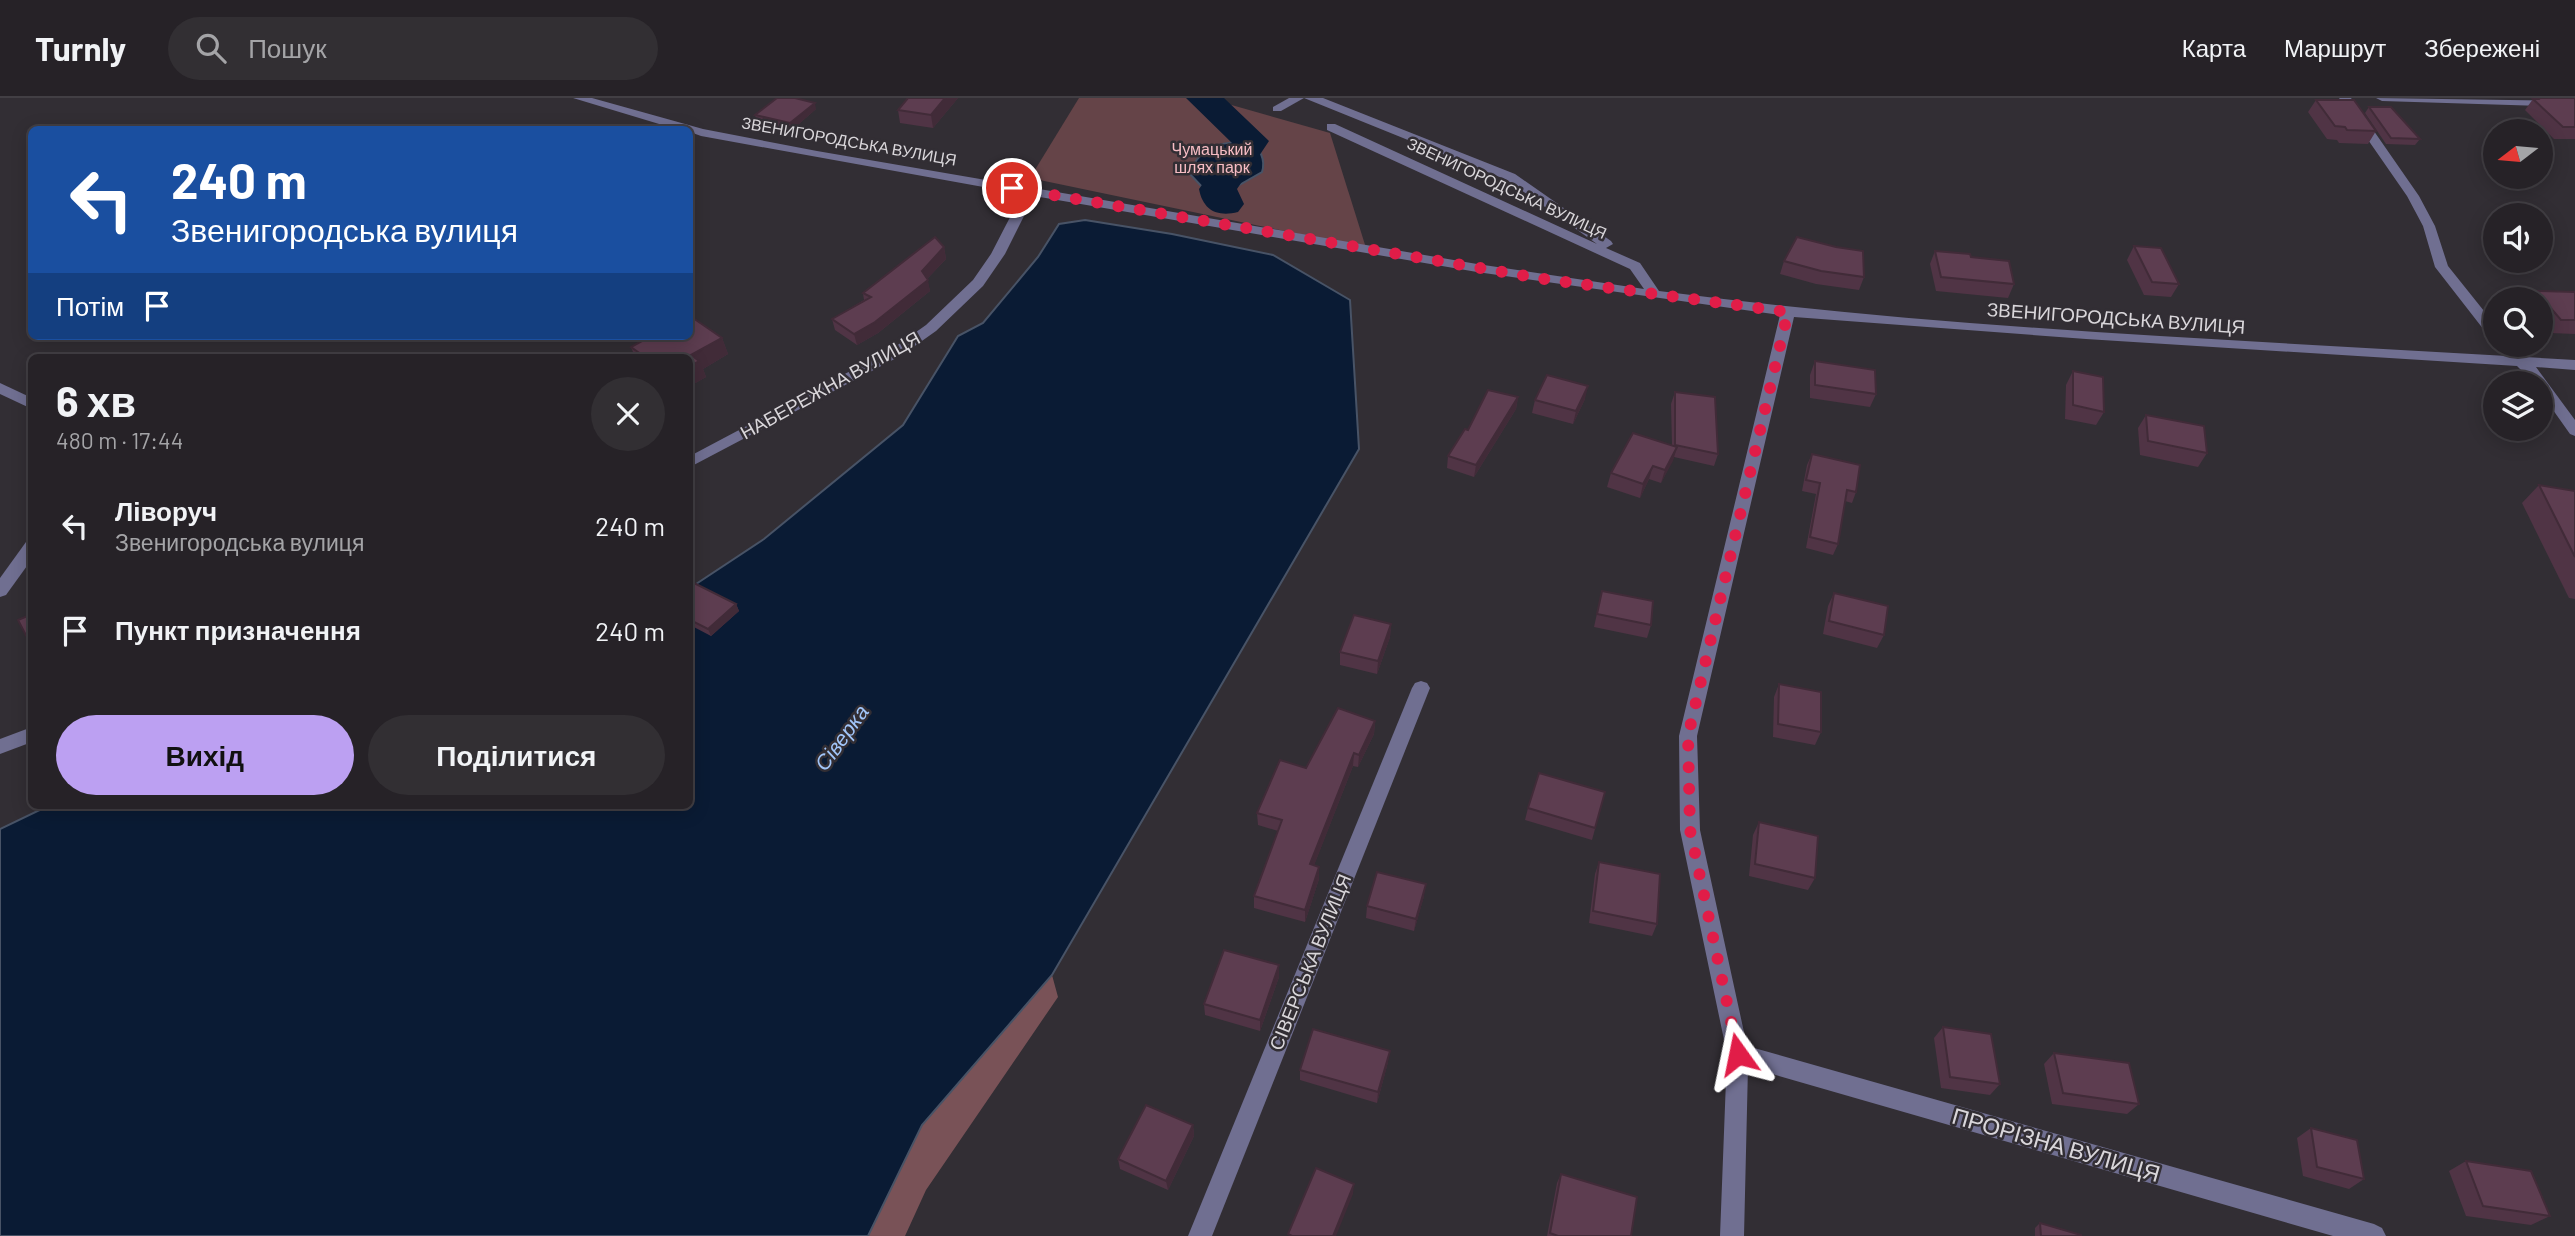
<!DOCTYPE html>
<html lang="uk">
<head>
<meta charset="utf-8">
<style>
  body { margin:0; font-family:Barlow,sans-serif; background:#322f33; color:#f1f3f6; height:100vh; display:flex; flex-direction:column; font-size:26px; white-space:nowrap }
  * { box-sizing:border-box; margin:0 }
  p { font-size:23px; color:#a4a4a7 }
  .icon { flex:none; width:38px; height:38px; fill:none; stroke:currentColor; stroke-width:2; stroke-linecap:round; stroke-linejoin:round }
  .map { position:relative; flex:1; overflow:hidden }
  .sheet { position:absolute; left:28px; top:256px; width:665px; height:455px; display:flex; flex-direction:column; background:#262227; border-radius:10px; box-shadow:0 4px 18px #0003,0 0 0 2px #423f44 }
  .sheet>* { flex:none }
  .top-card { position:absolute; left:28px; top:28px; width:665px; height:214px; border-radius:10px; box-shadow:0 4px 18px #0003,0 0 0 2px #423f44; background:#1a4fa0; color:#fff; overflow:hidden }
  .needle { width:46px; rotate:254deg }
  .tools { position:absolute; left:2483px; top:21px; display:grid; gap:14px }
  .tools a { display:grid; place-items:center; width:70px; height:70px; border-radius:50%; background:#262227; box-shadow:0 4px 18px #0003,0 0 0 2px #423f44; font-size:35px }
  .pin { position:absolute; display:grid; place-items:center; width:60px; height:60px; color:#fff; margin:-30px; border:4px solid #fff; border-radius:50%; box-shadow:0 2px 7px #0007 }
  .me { position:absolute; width:77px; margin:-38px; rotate:348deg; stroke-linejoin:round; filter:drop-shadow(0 0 5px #0008) }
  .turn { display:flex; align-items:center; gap:24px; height:147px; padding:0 28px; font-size:32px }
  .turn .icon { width:91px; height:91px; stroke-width:2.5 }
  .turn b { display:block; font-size:49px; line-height:60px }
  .then { display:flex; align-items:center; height:66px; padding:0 28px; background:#0003; gap:14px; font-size:26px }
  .round { display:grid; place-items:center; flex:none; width:74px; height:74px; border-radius:37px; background:#322f33 }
  .head { display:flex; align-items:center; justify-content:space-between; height:119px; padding:0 28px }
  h1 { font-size:42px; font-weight:700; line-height:52px }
  .cta { display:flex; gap:14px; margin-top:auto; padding:14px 28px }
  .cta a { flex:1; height:80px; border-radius:42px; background:#bca0f2; color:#111; font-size:28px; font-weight:700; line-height:80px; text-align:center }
  .cta a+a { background:#322f33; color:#f1f3f6 }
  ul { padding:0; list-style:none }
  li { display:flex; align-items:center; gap:21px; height:105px; padding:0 28px }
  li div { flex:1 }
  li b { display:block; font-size:26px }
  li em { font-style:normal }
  header { display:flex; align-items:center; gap:42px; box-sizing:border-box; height:98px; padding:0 35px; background:#262227; border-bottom:2px solid #423f44 }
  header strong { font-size:33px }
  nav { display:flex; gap:38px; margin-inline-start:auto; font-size:24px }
  .search { width:490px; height:63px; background:#322f33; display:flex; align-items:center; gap:18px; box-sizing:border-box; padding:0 24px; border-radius:38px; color:#a4a4a7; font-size:26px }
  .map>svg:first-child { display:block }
</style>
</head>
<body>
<header>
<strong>Turnly</strong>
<div class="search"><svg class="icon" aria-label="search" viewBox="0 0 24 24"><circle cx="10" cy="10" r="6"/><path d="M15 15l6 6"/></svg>Пошук</div>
<nav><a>Карта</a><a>Маршрут</a><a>Збережені</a></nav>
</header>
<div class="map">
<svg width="2575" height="1138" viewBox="0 0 2575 1138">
  <rect width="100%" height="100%" fill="#322e34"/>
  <path fill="#654448" d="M1079,0h113l29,4 109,31 36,115 -336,-70z"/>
  <path fill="#795257" d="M1052,877l6,22 -132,193 -21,46h-37l54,-111z"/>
  <g fill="#0a1b34" stroke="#485366" stroke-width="2">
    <path d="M1251,43c9,9 15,18 11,31l-28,16 -30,1 -15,-16c14,-30 31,-30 62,-32z"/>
    <path d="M1085,122l87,14 101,21 77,45 9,149 -307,526 -130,150 -54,111h-868v-407l50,-24h640v-217l74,-49 139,-114 55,-89 25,-13 55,-66 21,-33z"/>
  </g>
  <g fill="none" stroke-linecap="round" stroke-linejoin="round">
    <path fill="#0a1b34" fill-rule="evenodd" d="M1186,0h38l45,43 -32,48 7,15 -6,8c-20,5 -35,-1 -39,-23l33,-46z"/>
    <g fill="#706f91" fill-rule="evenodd">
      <path d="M573,0h19l111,31 114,22 660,113 167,25 -14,-20 -303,-139v-6h8l262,120 -90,-64 -203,-82h19l192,76 96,67 2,3 -7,4 34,15 19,28c281,37 565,48 848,65l-11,-11h15l14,12 50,3v10l-39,-3 39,53v16l-5,-2 -29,-41v-10h-7l-17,-17 -431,-27 -292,-22 -97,419 3,94 47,216 627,178 8,4 4,8h-53l-585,-169 -4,169h-24l7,-182 -47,-224 -1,-94 101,-421 -303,-43 -443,-76 -29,58 -22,32 -47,45 -34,24 -212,112v-11l202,-107 34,-24 47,-45 18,-26 31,-60 -321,-58 -11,-4v-2h-11z"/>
      <path d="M1289,0h15l-23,13h-8v-4z"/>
      <path d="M2339,0h12l68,98 16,30 13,40 48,60v14l-5,-1 -56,-72 -12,-41 -16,-30z"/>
      <path d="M2376,0l199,3v6l-193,-6z"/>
      <path d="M0,285l32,15v11l-32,-15z"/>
      <path d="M32,442v19l-26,36 -6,2v-19l26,-36z"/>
      <path d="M1421,583l6,2 3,5 -218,548h-24l224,-548 3,-5z"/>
      <path d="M32,629v15l-32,12v-15z"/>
    </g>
  </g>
  <g fill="#503445">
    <path d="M958,0l-25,30 -33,-5 -2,-13z"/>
    <path d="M2535,0h40v41h-21l-29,-29 8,-11z"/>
    <path d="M2316,2l60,31 -8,13 -29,-1 -2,-3 -10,-1 -19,-27z"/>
    <path d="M2369,9l51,32 -5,6 -29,-1 -21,-31z"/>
    <path d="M816,11l-24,21 -35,-9 -2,-6z"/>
    <path d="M2134,148l45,38 -8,13 -27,-2 -17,-35z"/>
    <path d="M944,149l2,12 -19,20 3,12 -52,42 -21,12 -22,-15 -3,-11 32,-19 -1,-7z"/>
    <path d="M1836,149l28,30 -5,13 -43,-6 -36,-10 4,-13z"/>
    <path d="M1935,153l36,6 43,27 -6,14 -72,-7 -6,-27z"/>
    <path d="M2536,193l39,1v42l-25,-1 -9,-10v-24h-11z"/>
    <path d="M722,240l6,16 -25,15 3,8 -16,9v-29h-55l-4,-10z"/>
    <path d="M1815,263l61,33 -6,13 -60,-9v-23z"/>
    <path d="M2073,273l31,41 -8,13 -31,-6 1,-34z"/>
    <path d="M1675,294l43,62 -4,12 -40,-9 -13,26 -12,-4 -9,19 -33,-11 4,-14 61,-27 -1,-42z"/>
    <path d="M1518,299l-2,12 -42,68 -27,-9 1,-12 20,-26z"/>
    <path d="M1585,301l-12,25 -41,-11 3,-13z"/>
    <path d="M2146,317l61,38 -9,14 -58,-12 -2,-27z"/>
    <path d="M1812,356l44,38 -4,11 -7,-2 -7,43 -5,11 -27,-7 10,-54 -14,-3 5,-26z"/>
    <path d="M2539,387l36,6v108l-6,-1 -47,-95z"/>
    <path d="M690,483l46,23 3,7 -28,25 -21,-11z"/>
    <path d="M1602,493l49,34 -4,13 -53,-11z"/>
    <path d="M1834,495l50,42 -7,13 -54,-14 5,-28z"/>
    <path d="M1391,526l-1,13 -13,37 -37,-9v-13z"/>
    <path d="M1779,586l42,48 -6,13 -42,-8 1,-40z"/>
    <path d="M1375,623l-1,13 -16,33 -5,-1 -39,99 5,14 -14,43 -51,-14v-12l24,-65 -20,-6 -1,-12 49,-45z"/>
    <path d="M1605,694l-13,48 -67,-20 3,-12z"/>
    <path d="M1759,724l56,56 -7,12 -59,-14 4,-41z"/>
    <path d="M1599,764l58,62 -5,12 -63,-13 6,-49z"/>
    <path d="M1424,798l-10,35 -48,-13 1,-12z"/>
    <path d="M1279,879l-19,54 -55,-16 -1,-11z"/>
    <path d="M1943,929l57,57 -10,11 -49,-7 -7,-50z"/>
    <path d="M2054,955l85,51 -12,10 -75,-10 -8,-40z"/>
    <path d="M1388,964l-11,41 -77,-23v-10z"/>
    <path d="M1193,1027l1,11 -26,54 -48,-21 -2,-10z"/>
    <path d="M2311,1030l53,51 -15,10 -46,-13 -6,-38z"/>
    <path d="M2466,1063l84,55 -19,9 -65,-9 -17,-45z"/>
    <path d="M1561,1076l70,62h-84l10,-53z"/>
    <path d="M2040,1125l41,13h-46v-8z"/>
  </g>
  <g fill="#412b38">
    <path d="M945,0h13l-25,30 -2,-13z"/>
    <path d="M815,5l1,6 -24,21 -2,-7z"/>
    <path d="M944,149l2,12 -22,23 -2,-11z"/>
    <path d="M928,182l2,11 -52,42 -21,12 -3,-11z"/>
    <path d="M722,240l6,16 -25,15 3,8 -16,9v-20l1,-11z"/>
    <path d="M1588,288l-3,13 -12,25 3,-13z"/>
    <path d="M1518,299l-2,12 -42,68 2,-12z"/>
    <path d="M1677,349l-4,14 -12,22 4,-13z"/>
    <path d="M1653,368l-4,13 -9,19 3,-14z"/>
    <path d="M736,506l3,7 -28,25 -3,-7z"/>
    <path d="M1391,526l-1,13 -13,37 1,-13z"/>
    <path d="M1375,623l-1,13 -16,33 1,-12z"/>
    <path d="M1354,655l-1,13 -43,110v-12z"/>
    <path d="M1319,769v12l-14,43v-12z"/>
    <path d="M1426,786l-2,12 -10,35 2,-12z"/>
    <path d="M1279,867v12l-19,54v-11z"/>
    <path d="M1390,953l-2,11 -11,41 1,-11z"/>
    <path d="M1193,1027l1,11 -26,54 -2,-9z"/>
    <path d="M1354,1086l-1,10 -17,42h-3z"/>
  </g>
  <g fill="#5d3d50" stroke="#412b38" stroke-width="2">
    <path d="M777,0h18l20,5 -25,20 -35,-8z"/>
    <path d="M908,0h37l-14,17 -33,-5z"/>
    <path d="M2537,0h38v29h-12l-30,-28h5z"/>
    <path d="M2316,2h38l22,31 -29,-1 -2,-3 -10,-1z"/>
    <path d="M2369,9h22l29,32 -29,-1z"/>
    <path d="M935,139l9,10 -22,24 6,9 -53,42 -21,12 -22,-15 39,-22 -8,-4z"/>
    <path d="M1797,139l39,10 27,4 1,26 -43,-6 -37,-10z"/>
    <path d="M2134,148l27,2 18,36 -27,-2z"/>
    <path d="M1935,153l35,3 1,3 38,4 5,23 -73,-7z"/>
    <path d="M2536,193l39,1v28h-14z"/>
    <path d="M693,220l29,20 -31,17 8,6 -9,5v-9h-45l-14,-10 20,-11h39v-16z"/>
    <path d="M1815,263l60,9 1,24 -61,-9z"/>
    <path d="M2073,273l30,6 1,35 -31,-7z"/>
    <path d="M1547,277l41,11 -12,25 -41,-11z"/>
    <path d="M1488,292l30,7 -42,68 -28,-9 17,-27 3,1z"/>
    <path d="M1675,294l40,5 3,57 -43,-9z"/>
    <path d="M2146,317l58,11 3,27 -59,-12z"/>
    <path d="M1633,335l44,14 -12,23 -12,-4 -10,18 -32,-11z"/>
    <path d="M1812,356l48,11 -4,27 -9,-2 -9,54 -28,-7 10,-54 -14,-3z"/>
    <path d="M2539,387l36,6v66z"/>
    <path d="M690,483l46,23 -28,25 -18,-9z"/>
    <path d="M1602,493l51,10 -2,24 -54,-11z"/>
    <path d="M1834,495l54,13 -4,29 -55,-14z"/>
    <path d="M32,516v26l-3,1 -11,-21z"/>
    <path d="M1354,517l37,9 -13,37 -38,-9z"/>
    <path d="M1779,586l42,8v40l-43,-8z"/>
    <path d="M1338,610l37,13 -16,34 -5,-2 -44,111 9,3 -14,43 -51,-14 28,-76 -25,-7 23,-53 26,8z"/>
    <path d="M1539,675l66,19 -10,36 -67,-20z"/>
    <path d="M1759,724l59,14 -3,42 -60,-14z"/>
    <path d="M1599,764l61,12 -3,50 -64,-13z"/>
    <path d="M1377,774l49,12 -10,35 -49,-13z"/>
    <path d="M1224,852l55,15 -19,55 -56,-16z"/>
    <path d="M1943,929l48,7 9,50 -50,-7z"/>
    <path d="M1313,931l77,22 -12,41 -78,-22z"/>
    <path d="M2054,955l75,10 10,41 -76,-11z"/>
    <path d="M1146,1007l47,20 -27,56 -48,-22z"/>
    <path d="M2311,1030l46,12 7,39 -47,-12z"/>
    <path d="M2466,1063l65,10 19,45 -67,-10z"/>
    <path d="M1316,1070l38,16 -21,52h-41l-4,-2z"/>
    <path d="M1561,1076l76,23 -6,39h-73l-8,-3z"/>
    <path d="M2040,1125l41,12v1h-40z"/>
  </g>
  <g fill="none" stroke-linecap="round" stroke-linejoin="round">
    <path stroke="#e11d48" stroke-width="12" stroke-dasharray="0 21.6" d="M1012,90l532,91 244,33 -100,424 2,94 48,224"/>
  </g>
  <g text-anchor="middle" stroke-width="5" stroke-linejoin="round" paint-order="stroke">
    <g font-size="16" fill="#d9d6da" stroke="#322e34">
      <text transform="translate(849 43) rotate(10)" y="6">ЗВЕНИГОРОДСЬКА ВУЛИЦЯ</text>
      <text transform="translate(1507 90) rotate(25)" y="6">ЗВЕНИГОРОДСЬКА ВУЛИЦЯ</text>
    </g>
    <g font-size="16" fill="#f7bdc4" stroke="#322e34">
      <text x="1212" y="57">Чумацький<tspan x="1212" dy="18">шлях парк</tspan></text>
    </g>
    <g font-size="19" fill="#d9d6da" stroke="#322e34">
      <text transform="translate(2116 220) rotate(4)" y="7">ЗВЕНИГОРОДСЬКА ВУЛИЦЯ</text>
      <text transform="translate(830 287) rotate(-29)" y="7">НАБЕРЕЖНА ВУЛИЦЯ</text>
      <text transform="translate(1310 864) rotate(-68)" y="7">СІВЕРСЬКА ВУЛИЦЯ</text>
    </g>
    <g font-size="21" font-style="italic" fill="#a1c5f9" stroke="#322e34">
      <text transform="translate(842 640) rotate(-54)" y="7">Сіверка</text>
    </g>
    <g font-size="23" fill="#d9d6da" stroke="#322e34">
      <text transform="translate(2056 1047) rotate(16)" y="8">ПРОРІЗНА ВУЛИЦЯ</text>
    </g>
  </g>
</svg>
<div class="tools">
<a><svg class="needle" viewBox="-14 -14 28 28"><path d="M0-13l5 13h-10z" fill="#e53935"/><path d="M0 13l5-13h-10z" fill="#a4a4a7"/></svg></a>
<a><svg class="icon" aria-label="sound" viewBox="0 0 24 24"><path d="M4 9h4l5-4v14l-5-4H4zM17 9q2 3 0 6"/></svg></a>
<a><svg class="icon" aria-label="search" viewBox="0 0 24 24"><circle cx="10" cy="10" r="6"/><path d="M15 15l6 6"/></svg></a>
<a><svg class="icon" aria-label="layers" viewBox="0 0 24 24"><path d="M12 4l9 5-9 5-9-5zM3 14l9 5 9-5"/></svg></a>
</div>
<div class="pin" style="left:1012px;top:90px;background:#d93025"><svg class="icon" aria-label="arrive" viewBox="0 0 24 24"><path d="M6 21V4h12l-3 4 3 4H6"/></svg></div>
<svg class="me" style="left:1738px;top:956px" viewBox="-20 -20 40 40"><path d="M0-17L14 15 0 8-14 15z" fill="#e11d48" stroke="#fff" stroke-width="4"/></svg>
<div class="top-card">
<div class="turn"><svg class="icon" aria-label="left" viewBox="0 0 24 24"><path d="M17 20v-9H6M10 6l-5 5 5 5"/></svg><div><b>240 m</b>Звенигородська вулиця</div></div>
<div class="then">Потім<svg class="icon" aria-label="arrive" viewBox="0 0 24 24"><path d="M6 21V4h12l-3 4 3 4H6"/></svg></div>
</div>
<section class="sheet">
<div class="head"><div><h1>6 хв</h1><p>480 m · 17:44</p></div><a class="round"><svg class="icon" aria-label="close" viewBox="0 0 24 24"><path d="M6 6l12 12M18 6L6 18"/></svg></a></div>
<ul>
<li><svg class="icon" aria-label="left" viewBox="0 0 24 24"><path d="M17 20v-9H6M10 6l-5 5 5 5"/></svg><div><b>Ліворуч</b><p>Звенигородська вулиця</p></div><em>240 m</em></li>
<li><svg class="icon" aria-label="arrive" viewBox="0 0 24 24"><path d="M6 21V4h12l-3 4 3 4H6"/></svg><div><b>Пункт призначення</b></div><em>240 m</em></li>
</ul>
<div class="cta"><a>Вихід</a><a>Поділитися</a></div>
</section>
</div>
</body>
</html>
